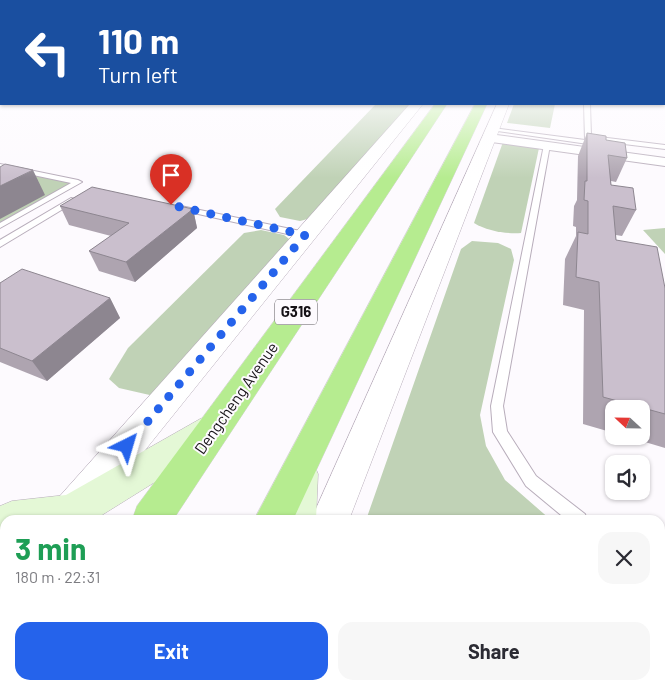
<!DOCTYPE html>
<html lang="en">
<head>
<meta charset="utf-8">
<style>
  body { margin:0; font-family:Barlow,sans-serif; background:#f7f7f7; color:#2b2b33; height:100vh; display:flex; flex-direction:column; font-size:19px; white-space:nowrap }
  * { box-sizing:border-box; margin:0 }
  p { font-size:16px; color:#7c7c81 }
  .icon { flex:none; width:28px; height:28px; fill:none; stroke:currentColor; stroke-width:2; stroke-linecap:round; stroke-linejoin:round }
  .map { position:relative; flex:1; overflow:hidden }
  .side { position:absolute; left:0px; top:515px; width:665px; height:175px; display:flex; flex-direction:column; background:#fff; border-radius:15px 15px 0 0; box-shadow:0 1px 4px #0004 }
  .side>* { flex:none }
  .hud { position:absolute; left:0px; top:0px; width:665px; height:105px; box-shadow:0 1px 4px #0004; background:#1a4fa0; color:#fff; overflow:hidden }
  .needle { width:32px; rotate:292deg }
  .buttons { position:absolute; left:605px; top:400px; display:grid; gap:10px }
  .buttons a { display:grid; place-items:center; width:45px; height:45px; border-radius:10px; background:#fff; box-shadow:0 1px 4px #0004; font-size:25px }
  .pin { position:absolute; display:grid; place-items:center; width:42px; height:42px; color:#fff; margin:-51px -21px; border-radius:50% 50% 50% 0; rotate:-45deg; box-shadow:0 0 5px #0007 }
  .pin .icon { rotate:45deg }
  .me { position:absolute; width:55px; margin:-28px; rotate:40deg; stroke-linejoin:round; filter:drop-shadow(0 0 4px #0008) }
  .turn { display:flex; align-items:center; gap:18px; height:105px; padding:0 15px; font-size:22px }
  .turn .icon { width:65px; height:65px; stroke-width:2.5 }
  .turn b { display:block; font-size:35px; line-height:42px }
  .round { display:grid; place-items:center; flex:none; width:52px; height:52px; border-radius:15px; background:#f7f7f7 }
  .head { display:flex; align-items:center; justify-content:space-between; height:85px; padding:0 15px }
  h1 { font-size:30px; font-weight:700; line-height:38px; color:#1e9e55 }
  .primary-button { display:flex; gap:10px; margin-top:auto; padding:10px 15px }
  .primary-button a { flex:1; height:58px; border-radius:15px; background:#2563eb; color:#fff; font-size:20px; font-weight:700; line-height:58px; text-align:center }
  .primary-button a+a { background:#f7f7f7; color:#2b2b33 }
  .map>svg:first-child { display:block }
</style>
</head>
<body>
<div class="map">
<svg width="665" height="690" viewBox="0 0 665 690">
  <rect width="100%" height="100%" fill="#fdfafe"/>
  <g fill="#c0d2b6">
    <path d="M376,104h41l-94,111 -23,6 -20,-4 -5,-8z"/>
    <path d="M514,104h41l-5,24 -43,-5z"/>
    <path d="M503,142l36,6 -18,85c-15,1 -34,-2 -47,-10z"/>
    <path d="M0,166l78,16 -78,44z"/>
    <path d="M665,228v26l-22,-24z"/>
    <path d="M261,230l23,5 13,10 -143,151 -35,-8 -10,-9 19,-31 116,-115z"/>
    <path d="M472,241l26,2 13,6 3,11 -34,155 6,31 19,34 46,40h-185l95,-271z"/>
    <path d="M660,613l5,5v72h-221l-4,-5h220z"/>
  </g>
  <g fill="none" stroke-linecap="round" stroke-linejoin="round">
    <defs>
      <g id="service">
        <path d="M584,104h6l1,32 74,9v4l-74,-9 -1,3 -2,1 -98,-14 3,-2 92,12z"/>
        <path d="M547,143l3,2 -47,261 4,25 29,45 49,38 2,6h-20l-41,-34 -33,-54 -2,-26 53,-261z"/>
        <path d="M0,164l78,16 4,2 -82,46v-5l71,-40 -71,-15z"/>
        <path d="M71,198l7,2 -78,47v-7z"/>
        <path d="M176,205l129,27 4,3 -4,3 -129,-29z"/>
        <path d="M660,559l5,2v16l-5,-2z"/>
      </g>
      <path id="minor" d="M489,134l176,24v8l-181,-25 -1,-3z"/>
      <g id="tertiary">
        <path d="M410,104h13l-334,416h-43l5,-14z"/>
        <path d="M497,104h12l-160,416h-38z"/>
        <path d="M5,570v46l-5,2v-46z"/>
        <path d="M236,685h48l-2,5h-48z"/>
      </g>
      <g id="secondary">
        <path d="M212,415l12,4 4,10 -4,10 -130,81h-89v16l-5,-2v-28l12,-5 54,-6 134,-76z"/>
        <path d="M300,458l13,4 5,12 -2,46h-38l4,-46 5,-12z"/>
        <path d="M0,550l5,2v42l-5,-2z"/>
        <path d="M185,685h54l2,5h-54z"/>
        <rect x="289" y="685" width="48" height="5"/>
      </g>
      <g id="trunk">
        <path d="M435,104h12l-274,416h-41l5,-14z"/>
        <path d="M475,104h12l-194,416h-39z"/>
        <path d="M10,685h49l-2,5h-49z"/>
        <path d="M166,685h49l-2,5h-49z"/>
      </g>
    </defs>
    <use href="#service" stroke="#b8adbb" stroke-width="2"/>
    <use href="#minor" stroke="#b8adbb" stroke-width="2"/>
    <use href="#tertiary" stroke="#b8adbb" stroke-width="1"/>
    <use href="#secondary" stroke="#b8adbb" stroke-width="1"/>
    <use href="#trunk" stroke="#d5d4d5" stroke-width="1"/>
    <use href="#service" fill="#fff" fill-rule="evenodd"/>
    <use href="#minor" fill="#fff" fill-rule="evenodd"/>
    <use href="#tertiary" fill="#fff" fill-rule="evenodd"/>
    <use href="#secondary" fill="#e4f8d6" fill-rule="evenodd"/>
    <use href="#trunk" fill="#b6ec90" fill-rule="evenodd"/>
  </g>
  <g fill="#aea4b0">
    <rect x="664" y="81" width="1" height="19"/>
    <path d="M587,133l19,7 21,18 -11,24 -5,-1v4l25,25 -14,26 -6,-1v5l49,48v160l-40,-12h16v-27h-27v24l-31,-9 1,-114 -21,-5 2,-46 11,-23v-9l-3,-1 1,-20 3,-6 1,-44z"/>
    <path d="M60,206l133,3 4,19 -62,54 -36,-11 -10,-20 22,-15 -42,-11z"/>
    <path d="M0,283l110,15 10,20 -73,63 -47,-19z"/>
  </g>
  <g fill="#8d8690">
    <path d="M33,170l12,25 -45,24v-33z"/>
    <path d="M193,209l4,19 -62,54 -9,-20z"/>
    <path d="M110,298l10,20 -73,63 -15,-20z"/>
  </g>
  <g fill="#cabfcd" stroke="#8d8690">
    <rect x="664" y="81" width="1" height="8"/>
    <path d="M587,133l19,3v4l19,3 2,15 -19,-3 3,30 22,3 3,22 -23,-4 3,34 41,7 8,41v126l-62,-17 -4,-115 -23,-5 2,-45 10,2v-33l-4,-1 1,-19h2z"/>
    <path d="M5,164l28,6 -33,16v-19z"/>
    <path d="M92,187l101,22 -67,53 -37,-11 40,-28 -69,-17z"/>
    <path d="M22,269l88,29 -78,63 -32,-13v-65z"/>
  </g>
  <linearGradient id="sky" x2="0" y2="1"><stop stop-color="#9bb2df"/><stop offset="0.46" stop-color="#fefdff"/><stop offset="1" stop-color="#fefdff" stop-opacity="0"/></linearGradient>
  <rect width="665" height="178" fill="url(#sky)"/>
  <g fill="none" stroke-linecap="round" stroke-linejoin="round">
    <path stroke="#2563eb" stroke-width="9" stroke-dasharray="0 16.2" d="M127,446l178,-211 -134,-30"/>
  </g>
  <g text-anchor="middle" stroke-width="4" stroke-linejoin="round" paint-order="stroke">
    <rect fill="#fdfafe" stroke="#5b585c" stroke-width="1" x="275" y="299.5" width="42" height="25" rx="4"/>
    <g font-size="15" font-weight="bold" fill="#161217">
      <text x="296" y="317">G316</text>
    </g>
    <g font-size="16" fill="#161217" stroke="#fdfafe">
      <text transform="translate(236 398) rotate(-55)" y="6">Dengcheng Avenue</text>
    </g>
  </g>
</svg>
<div class="buttons">
<a><svg class="needle" viewBox="-14 -14 28 28"><path d="M0-13l5 13h-10z" fill="#e53935"/><path d="M0 13l5-13h-10z" fill="#7c7c81"/></svg></a>
<a><svg class="icon" aria-label="sound" viewBox="0 0 24 24"><path d="M4 9h4l5-4v14l-5-4H4zM17 9q2 3 0 6"/></svg></a>
</div>
<div class="pin" style="left:171px;top:205px;background:#d93025"><svg class="icon" aria-label="arrive" viewBox="0 0 24 24"><path d="M6 21V4h12l-3 4 3 4H6"/></svg></div>
<svg class="me" style="left:127px;top:446px" viewBox="-20 -20 40 40"><path d="M0-17L14 15 0 8-14 15z" fill="#2563eb" stroke="#fff" stroke-width="4"/></svg>
<div class="hud">
<div class="turn"><svg class="icon" aria-label="left" viewBox="0 0 24 24"><path d="M17 20v-9H6M10 6l-5 5 5 5"/></svg><div><b>110 m</b>Turn left</div></div>
</div>
<section class="side">
<div class="head"><div><h1>3 min</h1><p>180 m · 22:31</p></div><a class="round"><svg class="icon" aria-label="close" viewBox="0 0 24 24"><path d="M6 6l12 12M18 6L6 18"/></svg></a></div>
<div class="primary-button"><a>Exit</a><a>Share</a></div>
</section>
</div>
</body>
</html>
